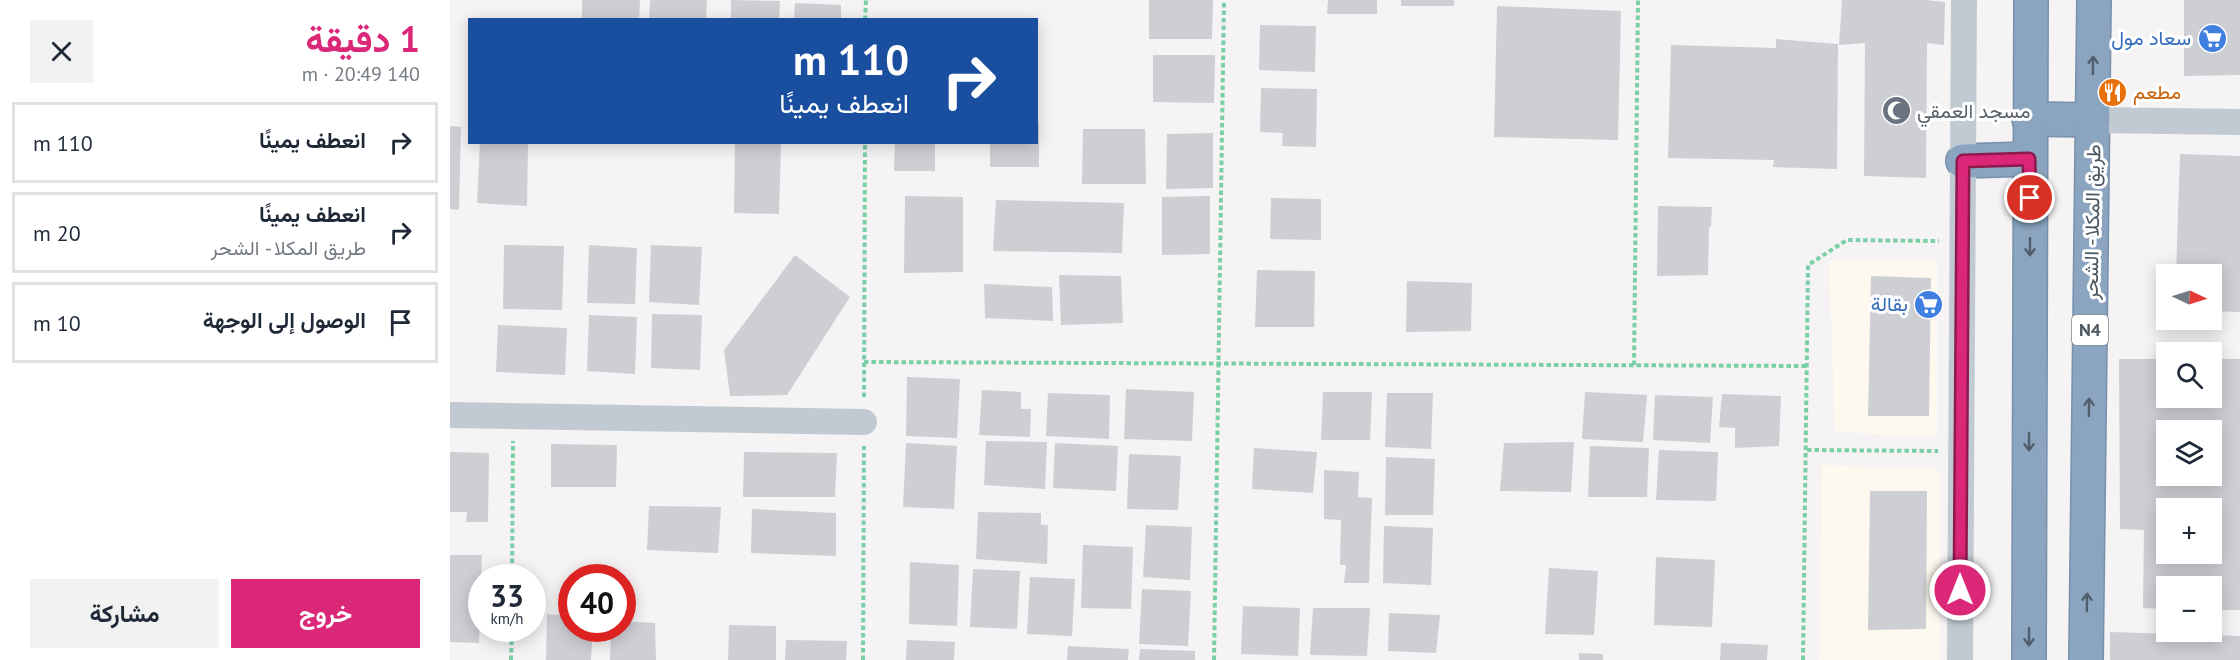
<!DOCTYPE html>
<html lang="ar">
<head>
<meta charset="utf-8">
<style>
  body { margin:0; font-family:"PT Sans",Vazirmatn,sans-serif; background:#f2f2f3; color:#1f2937; direction:rtl; height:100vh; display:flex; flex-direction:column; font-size:22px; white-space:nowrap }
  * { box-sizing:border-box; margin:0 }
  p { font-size:20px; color:#747a83 }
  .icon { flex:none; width:33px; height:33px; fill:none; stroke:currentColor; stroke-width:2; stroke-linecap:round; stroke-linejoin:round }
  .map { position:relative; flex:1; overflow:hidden; direction:ltr }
  .drawer { display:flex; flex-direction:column; background:#fff; width:450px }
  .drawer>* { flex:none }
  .top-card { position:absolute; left:18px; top:18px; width:570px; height:126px; border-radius:0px; box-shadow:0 3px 15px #0003; direction:rtl; background:#1a4fa0; color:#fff; overflow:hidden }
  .needle { width:39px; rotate:94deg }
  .buttons { position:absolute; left:1706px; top:264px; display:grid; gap:12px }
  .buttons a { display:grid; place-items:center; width:66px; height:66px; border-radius:0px; background:#fff; box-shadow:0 3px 15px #0003; font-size:30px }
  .speed { position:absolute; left:18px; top:564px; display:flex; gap:12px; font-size:30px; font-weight:700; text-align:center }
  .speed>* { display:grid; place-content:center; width:78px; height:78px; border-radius:50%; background:#fff; box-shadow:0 3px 15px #0003; line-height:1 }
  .speed small { font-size:15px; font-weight:400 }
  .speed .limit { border:9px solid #d22; background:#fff; color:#111 }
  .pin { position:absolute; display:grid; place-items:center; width:51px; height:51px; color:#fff; margin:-26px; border:3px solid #fff; border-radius:50%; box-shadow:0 2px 6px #0007 }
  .me { position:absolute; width:66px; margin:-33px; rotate:0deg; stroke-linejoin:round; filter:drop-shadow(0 0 4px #0008) }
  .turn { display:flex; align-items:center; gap:21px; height:126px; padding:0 30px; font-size:27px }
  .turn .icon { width:78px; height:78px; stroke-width:2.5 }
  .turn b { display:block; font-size:42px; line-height:51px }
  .round { display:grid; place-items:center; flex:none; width:63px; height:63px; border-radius:0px; background:#f2f2f3 }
  .summary { display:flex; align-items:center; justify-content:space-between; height:102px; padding:0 30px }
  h1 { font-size:36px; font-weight:700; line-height:45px; color:#db2777 }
  .action { display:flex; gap:12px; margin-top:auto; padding:12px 30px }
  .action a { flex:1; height:69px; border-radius:0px; background:#db2777; color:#fff; font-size:24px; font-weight:700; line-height:69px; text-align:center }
  .action a+a { background:#f2f2f3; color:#1f2937 }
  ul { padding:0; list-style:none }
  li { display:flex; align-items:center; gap:18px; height:81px; margin:0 12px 9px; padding:0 18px; border:3px solid #e0e1e3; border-radius:0px }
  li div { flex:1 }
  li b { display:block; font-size:22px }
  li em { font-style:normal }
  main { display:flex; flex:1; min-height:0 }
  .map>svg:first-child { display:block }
</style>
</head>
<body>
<main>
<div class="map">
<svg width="1790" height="660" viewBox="0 0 1790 660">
  <rect width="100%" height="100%" fill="#f5f3f3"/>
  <g fill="#fdf9ef">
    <path d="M1379,261h108v176l-102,-5z"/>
    <path d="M1372,465l118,5v190h-121z"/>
  </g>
  <g fill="#cdcfd5" fill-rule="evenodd">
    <path d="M132,0h58l-1,20h-57z"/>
    <path d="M200,0h57l-1,20h-57z"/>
    <path d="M281,0l49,1 -1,19h-48z"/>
    <path d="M699,0h64l-1,39h-63z"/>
    <path d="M878,0h49v14h-50z"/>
    <rect x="951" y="0" width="53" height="6"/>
    <path d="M1392,0h84l19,2 -1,43 -17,-2 -1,135 -62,-2 1,-133 -26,2z"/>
    <path d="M1734,0h56v75l-56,1z"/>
    <path d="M345,3l46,2v15h-47z"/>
    <path d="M1047,6l124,5 -3,129 -124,-3z"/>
    <path d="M810,25l56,1 -1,46 -56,-2z"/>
    <path d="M1326,39l62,5 -1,125 -64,-2 1,-7 -106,-2 3,-113 105,3z"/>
    <path d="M703,55h62l-1,48 -61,-1z"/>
    <path d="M811,88l56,1 -1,58 -34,-1 1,-13 -23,-1z"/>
    <path d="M586,124h3v43h-49v-25h46z"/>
    <path d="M0,126l11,1 -2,83 -9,-1z"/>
    <path d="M633,129h62l1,55h-64z"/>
    <path d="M763,133v55l-47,1 1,-55z"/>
    <path d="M30,142h48l-1,64 -50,-3z"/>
    <path d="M285,142h46l-2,72 -45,-1z"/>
    <path d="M445,142h40v29h-41z"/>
    <path d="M1730,154l60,2v156l-29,-1v-37h-35z"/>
    <path d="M455,196l58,1v75l-59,1z"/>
    <path d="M760,196v58l-48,1v-58z"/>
    <path d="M821,198l50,1v41l-51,-1z"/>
    <path d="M546,200l128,3 -2,50 -129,-2z"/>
    <path d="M1208,206l54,1 -1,20h-2l-1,48 -51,1z"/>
    <path d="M54,245l60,1 -2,64 -59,-1z"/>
    <path d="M139,245l48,3 -2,56 -48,-1z"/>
    <path d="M201,245l51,2 -3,58 -50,-3z"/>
    <path d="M345,255l55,42 -63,98 -57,1 -6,-46z"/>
    <path d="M807,270l58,1 -1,56h-59z"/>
    <path d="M609,275l62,1 2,47 -62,2z"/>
    <path d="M1421,276l60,2 -2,138h-61z"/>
    <path d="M957,281l65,2 -1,48 -65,1z"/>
    <path d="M534,284l68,3 1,34 -68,-3z"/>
    <path d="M202,314l50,1 -2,55 -49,-2z"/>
    <path d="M139,315l48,2 -2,57 -48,-3z"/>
    <path d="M48,325l69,3 -2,47 -69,-3z"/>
    <path d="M1669,359h47v39h45v-39h29v251h-29v-24h-45v23l-23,-1 1,-78 -24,-1zM1716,430h45v46h-45zM1716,508h45v46h-45z"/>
    <path d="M457,377l53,2 -3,59 -51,-2z"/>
    <path d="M676,389l68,3 -2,49 -68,-2z"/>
    <path d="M532,390l39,2v17h10l-1,28 -51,-2z"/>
    <path d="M873,392h49l-2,48h-49z"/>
    <path d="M1135,392l62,3 -4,47 -61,-3z"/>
    <path d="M598,393l62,2 -1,44 -63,-3z"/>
    <path d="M937,393h46l-2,56 -46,-2z"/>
    <path d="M1272,394l59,2 -2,50 -44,2v-20l-16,-1z"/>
    <path d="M1205,395l58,2 -3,46 -57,-3z"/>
    <path d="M536,441l61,1 -2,47 -61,-4z"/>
    <path d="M1124,442l-3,50 -71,-1 4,-48z"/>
    <path d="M456,443l51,3 -3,63 -51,-2z"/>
    <path d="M605,443l63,3 -2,45 -63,-3z"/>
    <path d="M101,444l66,1 -1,42h-65z"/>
    <path d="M1140,446l59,2 -2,49h-59z"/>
    <path d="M804,448l63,4 -4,41 -61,-4z"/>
    <path d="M1209,450l59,2 -2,49 -60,-1z"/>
    <path d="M0,452l39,1 -1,69h-22l1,-10h-17z"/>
    <path d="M294,452l93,1 -2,44h-92z"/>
    <path d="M679,454l52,2 -3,54 -51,-1z"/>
    <path d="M936,457l49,2 -2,56h-48z"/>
    <path d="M874,470l35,2 -1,25 14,1 -3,85h-25l2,-18h-6l1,-45 -17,-1z"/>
    <path d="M1420,491h57l-1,138 -58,1z"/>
    <path d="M199,506l72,1 -3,46 -71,-3z"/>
    <path d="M302,509l84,4v43l-85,-3z"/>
    <path d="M528,512l63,1v12h7l-1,39 -71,-5z"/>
    <path d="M696,525l46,2 -2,53 -47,-3z"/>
    <path d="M934,526l49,2 -2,57 -48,-2z"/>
    <path d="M633,545l50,2 -2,62 -50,-1z"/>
    <path d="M0,555h32l-3,88 -29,-1z"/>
    <path d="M1206,557l59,3 -3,67 -58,-2z"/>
    <path d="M460,562l49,3 -2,61 -48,-2z"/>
    <path d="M1099,568l49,3 -4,64 -49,-1z"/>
    <path d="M523,569l47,2 -3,58 -47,-2z"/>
    <path d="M580,577l45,2 -3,57 -45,-2z"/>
    <path d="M692,589l49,2 -3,55 -49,-2z"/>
    <path d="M793,606l57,2 -2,48 -57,-2z"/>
    <path d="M863,608h57l-3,48 -57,-1z"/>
    <path d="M939,613l51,2 -4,38 -48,-2z"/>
    <path d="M97,614l25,2v12h21l-2,32h-45z"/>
    <path d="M172,621l33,2 1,37h-46l1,-32h11z"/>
    <path d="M279,625l47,1v34h-48z"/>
    <path d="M1660,632l130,4v24h-130z"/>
    <path d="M336,640l61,1 -1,19h-61z"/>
    <path d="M457,640l48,2 -1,18h-48z"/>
    <path d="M1271,643l47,2 -1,15h-47z"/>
    <path d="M618,646l61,3 -1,11h-61z"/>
    <path d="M690,649l55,2v9h-56z"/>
    <path d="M1129,653l24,1v6h-24z"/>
  </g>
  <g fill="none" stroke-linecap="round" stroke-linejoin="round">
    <defs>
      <g id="highway">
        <path d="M1579,119l64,1"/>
        <path d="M1513,161l66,-2"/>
        <path d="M1579,660l2,-660"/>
        <path d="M1636,660l8,-660"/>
      </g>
    </defs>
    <use href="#highway" stroke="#7690ad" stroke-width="36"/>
    <g stroke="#7ad0a6" stroke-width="4" stroke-dasharray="4.5 3" stroke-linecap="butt">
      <path d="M415,20l1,-20"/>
      <path d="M414,362l944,4"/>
      <path d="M1184,365l4,-365"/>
      <path d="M414,397l1,-255"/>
      <path d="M1357,450l131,1"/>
      <path d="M62,578l1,-137"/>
      <path d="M61,660l1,-32"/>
      <path d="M413,660l1,-214"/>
      <path d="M764,660l10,-660"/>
      <path d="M1353,660l5,-395 39,-25 92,1"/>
    </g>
    <g stroke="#c1cad2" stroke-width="26">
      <path d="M1643,120l147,2"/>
      <path d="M0,415l414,7"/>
      <path d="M1510,660l4,-660"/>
    </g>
    <use href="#highway" stroke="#8ba5c1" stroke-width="33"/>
  </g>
  <defs><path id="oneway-shaft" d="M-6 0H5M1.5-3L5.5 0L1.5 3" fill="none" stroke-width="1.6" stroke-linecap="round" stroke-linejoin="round" transform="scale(1.5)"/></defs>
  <g stroke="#505e6b">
    <use href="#oneway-shaft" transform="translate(1643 65) rotate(-89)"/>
    <use href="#oneway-shaft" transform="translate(1580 247) rotate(90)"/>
    <use href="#oneway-shaft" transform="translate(1639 407) rotate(-89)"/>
    <use href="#oneway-shaft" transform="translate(1579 442) rotate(90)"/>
    <use href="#oneway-shaft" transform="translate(1637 602) rotate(-89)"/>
    <use href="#oneway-shaft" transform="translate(1579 637) rotate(90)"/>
  </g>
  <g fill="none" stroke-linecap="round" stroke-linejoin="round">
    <defs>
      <path id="route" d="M1510,590l3,-429 66,-2 1,39"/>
    </defs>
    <use href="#route" stroke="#8e194d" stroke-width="15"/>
    <use href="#route" stroke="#db2777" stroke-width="10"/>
  </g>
  <defs>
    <symbol id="supermarket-disc" viewBox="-11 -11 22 22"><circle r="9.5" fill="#3f7fe0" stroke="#fff"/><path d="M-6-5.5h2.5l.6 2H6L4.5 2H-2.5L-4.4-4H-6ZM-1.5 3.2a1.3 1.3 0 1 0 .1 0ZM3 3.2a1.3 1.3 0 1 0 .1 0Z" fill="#fff"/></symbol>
    <symbol id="restaurant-disc" viewBox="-11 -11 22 22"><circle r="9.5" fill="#e8710a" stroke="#fff"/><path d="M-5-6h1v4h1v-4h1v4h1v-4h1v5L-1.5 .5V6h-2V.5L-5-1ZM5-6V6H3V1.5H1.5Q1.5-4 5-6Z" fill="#fff"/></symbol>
    <symbol id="mosque-disc" viewBox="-11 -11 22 22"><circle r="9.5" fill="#6b7280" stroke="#fff"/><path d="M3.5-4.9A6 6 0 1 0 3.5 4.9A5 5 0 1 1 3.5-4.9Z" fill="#fff"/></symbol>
  </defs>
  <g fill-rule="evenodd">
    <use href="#supermarket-disc" x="1746" y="22" width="33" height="33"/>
    <use href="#restaurant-disc" x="1646" y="76" width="33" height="33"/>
    <use href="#mosque-disc" x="1430" y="94" width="33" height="33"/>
    <use href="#supermarket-disc" x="1462" y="288" width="33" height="33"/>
  </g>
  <g text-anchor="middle" stroke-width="6" stroke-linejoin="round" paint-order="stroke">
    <rect fill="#fff" stroke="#808990" stroke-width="1.5" x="1622" y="315" width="36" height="30" rx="4.5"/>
    <g font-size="18" font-weight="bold" fill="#4a5661">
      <text x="1640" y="336">N4</text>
    </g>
    <g font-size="20" fill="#366cbe" stroke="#fff" text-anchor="end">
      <text x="1741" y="45">سعاد مول</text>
      <text x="1458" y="311">بقالة</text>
    </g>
    <g font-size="20" fill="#c56008" stroke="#fff" text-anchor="start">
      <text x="1683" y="99">مطعم</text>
    </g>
    <g font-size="20" fill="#5b616d" stroke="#fff" text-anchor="start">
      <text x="1467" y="118">مسجد العمقي</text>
    </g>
    <g font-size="20" fill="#4a5661" stroke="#fff">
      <text transform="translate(1642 222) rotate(-89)" y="7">طريق المكلا - الشحر</text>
    </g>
  </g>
</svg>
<div class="buttons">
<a><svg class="needle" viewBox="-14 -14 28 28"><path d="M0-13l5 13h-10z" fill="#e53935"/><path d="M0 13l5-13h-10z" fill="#747a83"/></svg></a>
<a><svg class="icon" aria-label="search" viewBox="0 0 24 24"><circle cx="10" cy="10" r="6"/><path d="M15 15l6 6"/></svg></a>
<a><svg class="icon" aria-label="layers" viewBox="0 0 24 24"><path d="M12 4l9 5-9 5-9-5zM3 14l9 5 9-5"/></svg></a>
<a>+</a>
<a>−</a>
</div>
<div class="speed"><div>33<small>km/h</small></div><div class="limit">40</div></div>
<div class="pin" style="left:1580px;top:198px;background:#d93025"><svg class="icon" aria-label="arrive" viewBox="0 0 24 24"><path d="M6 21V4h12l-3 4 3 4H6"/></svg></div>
<svg class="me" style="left:1510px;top:590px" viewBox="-20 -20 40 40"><circle r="17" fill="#db2777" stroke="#fff" stroke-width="3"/><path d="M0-11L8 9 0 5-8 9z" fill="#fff"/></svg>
<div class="top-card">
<div class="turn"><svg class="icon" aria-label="right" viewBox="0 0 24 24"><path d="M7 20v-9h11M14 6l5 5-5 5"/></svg><div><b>110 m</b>انعطف يمينًا</div></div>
</div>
</div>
<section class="drawer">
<div class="summary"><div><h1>1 دقيقة</h1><p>140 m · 20:49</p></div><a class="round"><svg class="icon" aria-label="close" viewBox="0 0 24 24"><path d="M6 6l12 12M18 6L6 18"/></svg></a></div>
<ul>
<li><svg class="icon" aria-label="right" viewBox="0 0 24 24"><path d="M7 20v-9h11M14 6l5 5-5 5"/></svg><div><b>انعطف يمينًا</b></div><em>110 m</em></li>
<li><svg class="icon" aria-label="right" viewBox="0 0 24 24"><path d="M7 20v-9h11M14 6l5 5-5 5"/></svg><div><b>انعطف يمينًا</b><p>طريق المكلا - الشحر</p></div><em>20 m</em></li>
<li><svg class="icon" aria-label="arrive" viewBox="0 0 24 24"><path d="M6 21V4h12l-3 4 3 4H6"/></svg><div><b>الوصول إلى الوجهة</b></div><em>10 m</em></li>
</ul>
<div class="action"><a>خروج</a><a>مشاركة</a></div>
</section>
</main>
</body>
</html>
